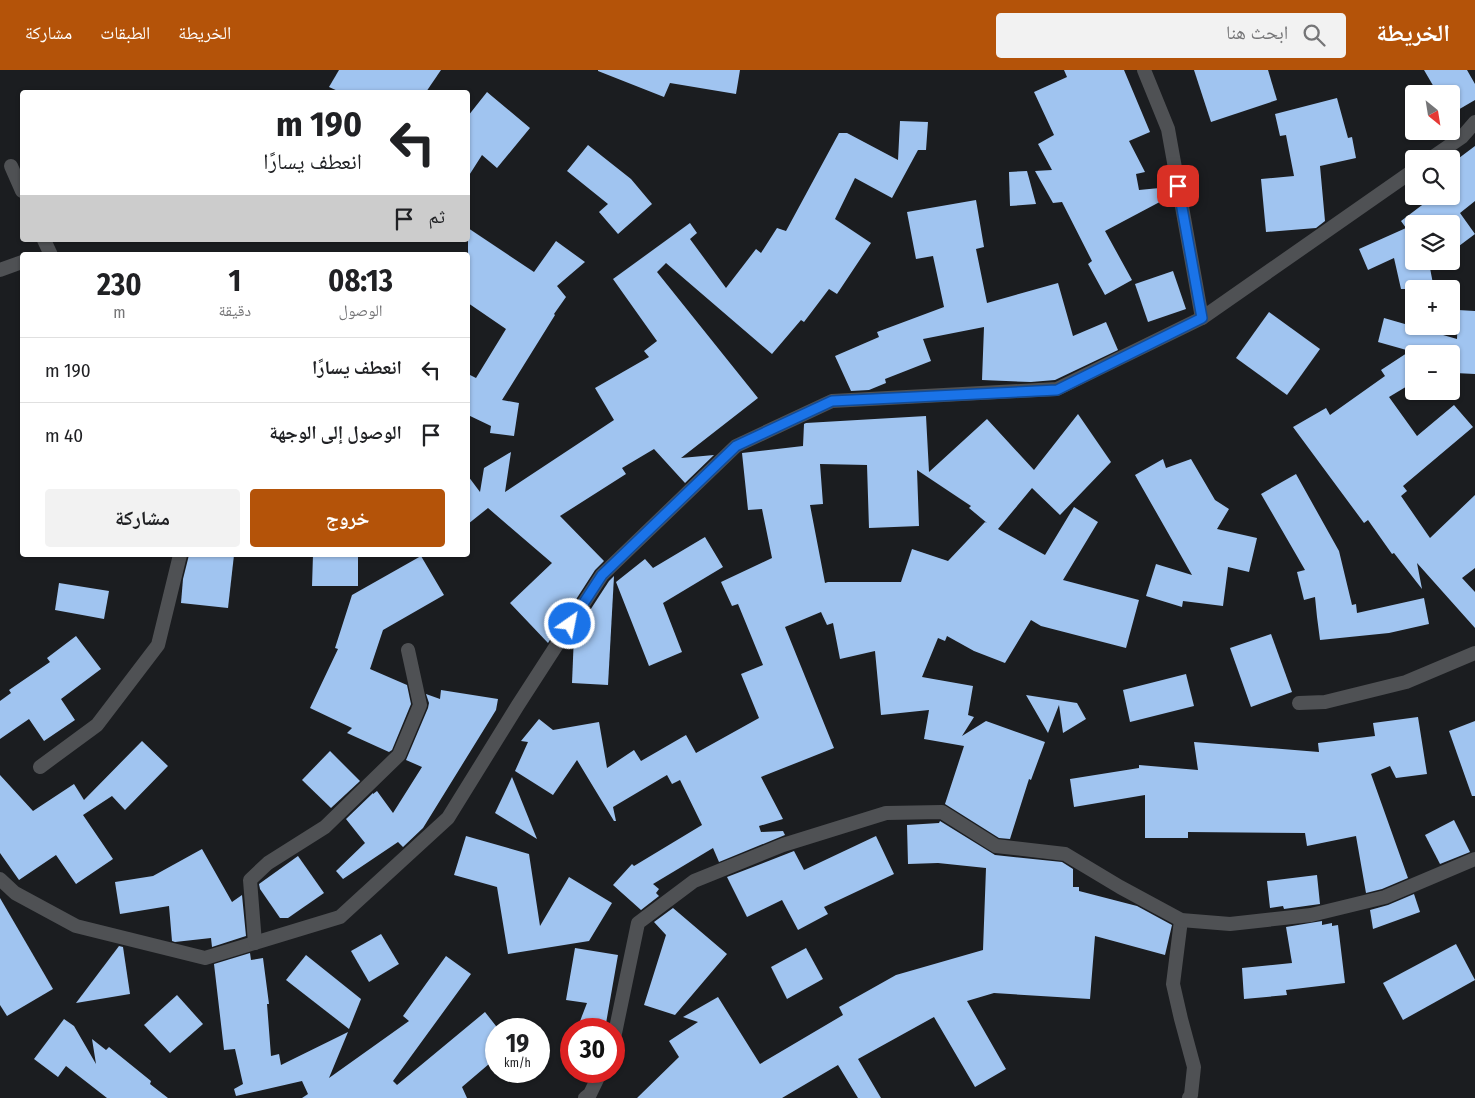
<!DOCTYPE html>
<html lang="ar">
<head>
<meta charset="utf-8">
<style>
  body { margin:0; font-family:"Fira Sans Condensed","Noto Naskh Arabic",sans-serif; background:#f2f2f2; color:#202124; direction:rtl; height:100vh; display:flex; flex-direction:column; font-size:19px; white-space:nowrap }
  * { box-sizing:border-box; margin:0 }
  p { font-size:16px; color:#757577 }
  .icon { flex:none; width:28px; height:28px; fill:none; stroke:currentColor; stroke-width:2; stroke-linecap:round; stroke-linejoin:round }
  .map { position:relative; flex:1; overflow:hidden; direction:ltr }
  .sheet { position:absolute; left:20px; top:182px; width:450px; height:305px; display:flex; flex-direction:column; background:#fff; border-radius:5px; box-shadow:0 1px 4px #0004; direction:rtl }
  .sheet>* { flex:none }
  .hud { position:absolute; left:20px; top:20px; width:450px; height:152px; border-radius:5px; box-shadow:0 1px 4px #0004; direction:rtl; background:#fff; color:#202124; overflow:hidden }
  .needle { width:32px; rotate:150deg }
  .controls { position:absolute; left:1405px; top:15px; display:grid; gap:10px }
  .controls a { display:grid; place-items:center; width:55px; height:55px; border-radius:5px; background:#fff; box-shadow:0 1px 4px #0004; font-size:25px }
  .speed { position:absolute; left:485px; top:948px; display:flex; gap:10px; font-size:25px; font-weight:700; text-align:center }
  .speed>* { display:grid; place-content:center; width:65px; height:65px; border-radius:50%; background:#fff; box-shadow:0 1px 4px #0004; line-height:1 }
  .speed small { font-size:12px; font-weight:400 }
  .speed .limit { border:8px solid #d22; background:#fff; color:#111 }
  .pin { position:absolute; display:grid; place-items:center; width:42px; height:42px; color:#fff; margin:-21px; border-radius:10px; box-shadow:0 2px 8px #0006 }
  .me { position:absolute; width:55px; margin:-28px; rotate:33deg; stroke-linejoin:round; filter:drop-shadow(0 0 4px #0008) }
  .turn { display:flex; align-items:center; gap:18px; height:105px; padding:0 25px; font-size:22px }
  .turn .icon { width:65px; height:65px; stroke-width:2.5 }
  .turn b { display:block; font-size:35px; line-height:42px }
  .then { display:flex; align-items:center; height:48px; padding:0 25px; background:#0003; gap:10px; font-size:19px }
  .eta { display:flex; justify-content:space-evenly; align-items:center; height:85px; text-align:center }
  .eta b { font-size:30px; font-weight:700; line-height:35px }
  .cta { display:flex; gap:10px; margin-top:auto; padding:10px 25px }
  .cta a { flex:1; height:58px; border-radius:5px; background:#b45309; color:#fff; font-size:20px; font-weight:700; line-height:58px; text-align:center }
  .cta a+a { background:#f2f2f2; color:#202124 }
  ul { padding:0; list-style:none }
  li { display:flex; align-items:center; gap:15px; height:65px; padding:0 25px; border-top:1px solid #e0e0e0 }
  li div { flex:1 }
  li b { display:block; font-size:19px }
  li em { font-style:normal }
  header { display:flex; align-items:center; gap:30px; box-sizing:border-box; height:70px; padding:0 25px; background:#b45309; color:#fff }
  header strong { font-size:24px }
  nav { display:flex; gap:28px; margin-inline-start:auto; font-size:18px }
  .search { width:350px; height:45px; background:#f2f2f2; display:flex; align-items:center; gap:12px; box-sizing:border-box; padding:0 18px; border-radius:5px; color:#757577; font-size:19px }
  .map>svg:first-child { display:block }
</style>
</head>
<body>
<header>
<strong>الخريطة</strong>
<div class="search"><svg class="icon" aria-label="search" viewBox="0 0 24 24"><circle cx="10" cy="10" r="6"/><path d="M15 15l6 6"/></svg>ابحث هنا</div>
<nav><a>الخريطة</a><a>الطبقات</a><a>مشاركة</a></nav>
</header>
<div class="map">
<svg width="1475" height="1028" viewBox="0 0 1475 1028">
  <rect width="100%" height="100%" fill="#1b1d20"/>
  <g fill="#a0c4f0" fill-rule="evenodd">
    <path d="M339,0h102l-15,22h-86l-11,-5z"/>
    <path d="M598,0h142l-4,24 -66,-11 -6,14 -66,-26z"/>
    <path d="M1064,0h60l26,62 -21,9 16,31 -9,2 3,16 31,-3 1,9 -66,35 27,49 -27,15 -17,-31 4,-3 -30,-59 -9,1 -18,-32 17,-1 -14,-26 16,-9 -20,-43 33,-15z"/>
    <path d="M1194,0h74l9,30 -66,22z"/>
    <path d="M1424,0h43l8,14v16l-24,14v-20h-13z"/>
    <path d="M487,22l43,36 -33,40 -15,-13 -14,22v-61z"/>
    <path d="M1337,28l11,40 4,-1 4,21 -36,8 5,55 -9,7 -50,4 -5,-53 33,-3 -8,-41 -6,1 -5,-22z"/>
    <path d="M900,51l28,1 -2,28h-8l-26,48 -37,-20 -20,41 36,24 -34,51 -8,-5 -25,33 -3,-2 -29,34 -106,-91 -9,9 101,126 -77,60 33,-3 -29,28 -31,-34 -32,19 4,6 -66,42 44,45 -9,9 -47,73 -38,-40 42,-40 -64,-55 -20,16v-48l12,16 4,-24 27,-16 -6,40 109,-72 -19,-32 54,-31 -5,-6 13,-10 -44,-62 77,-56 7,10 -7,6 36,49 30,-39 5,4 16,-25 9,3 53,-98h8l51,27z"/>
    <path d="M588,75l43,34 21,25 -34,30 -19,-22 9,-8 -41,-33z"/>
    <path d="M1475,76v55l-15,12 15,21 -24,18v-28h-37v37h24l-8,7 4,21h-33l-7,-31 -26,12 -9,-21 47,-21 -5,-7 33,-25h17v-32z"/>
    <path d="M1027,101l9,33 -26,2 -1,-34z"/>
    <path d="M976,130l8,47 -8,2 11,54 71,-20 15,53 33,-14 12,28 -63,30 -24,2 -49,-2 2,-53 -61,12 8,22 -46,18 1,4 -17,7 -18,1 -16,-35 44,-19 -2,-5 67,-25 -11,-51 -17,3 -9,-47z"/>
    <path d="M468,158l66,44 22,-31 29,21 -28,24 9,11 -12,17 1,1 -53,85 17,3 -5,33 -24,-3 1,-7 -23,-11v-41l8,4 30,-49 -38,-26z"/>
    <path d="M1173,201l13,38 -38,13 -13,-38z"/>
    <path d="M1458,240l17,1v63l-20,-1 1,-19h-38l-4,-2v30l-25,15 28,39 37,-31 19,22 -70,59 4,5 -6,5 29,42 45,-43v73l-13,10 13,14v36l-58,-65 5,26 -28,-36 -2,1 -24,-34 -4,3 -71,-96 33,-19 4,7 55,-39 -4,-6 29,-19 -32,-9 6,-24 73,21z"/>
    <path d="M1269,242l51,37 -33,46 -51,-37z"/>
    <path d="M1078,344l33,48 -51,53 -28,-27 -34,41 47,26 29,-48 24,15 -35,58 76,20 -13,48 -85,-22 -10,-6 -26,43 -31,-12 -27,-15 -2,5 -7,-3 -16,39 51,9 -5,29 6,2 -12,19 24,-15 59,21 -14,38 -2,-1 -19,60 -11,-1 -54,-34 19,-58 -40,-7 5,-29 -48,5 -6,-64 -35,8 -7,-36 -6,2 -6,-13 -36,15 49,121 -73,29 22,42 -24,7 2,6 22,-1 2,4 -66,27 -6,-14 -60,36 6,5 -3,4 3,3 -18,14 -28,-25 19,-21 2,2 68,-41 -22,-45 -8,4 -5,-9 -54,32 3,14h-2l-37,-61 -24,35 -38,-24 13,-29 -7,-1 18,-22 14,11 46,-8 8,46 27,-18 7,11 45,-26 10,18 63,-35 -18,-44 22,-9 -25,-61 -6,2 -11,-24 51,-24 -10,-49 -14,1 -6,-57 61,-7 1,-22 2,-1 120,-7 3,56 58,-53 47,51zM820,394l47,1 2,63 50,-2 -2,-56 54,36 -2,2 18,15 -2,-1 -37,39 -36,-12 -11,33h-73l-3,1 -15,-78 13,-1z"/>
    <path d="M1163,389l3,9 25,-9 24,41 14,9 -12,20 40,9 -8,34 -21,-5 -5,39 -40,-5 -1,6 -36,-11 10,-32 36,11 -57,-100z"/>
    <path d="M1296,404l43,77 13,54 4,-1 1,9 67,-15 5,26 -40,9 -69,7 -3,-23h2h-2l-2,-20 -11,3 -7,-28 8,-2 -44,-76z"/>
    <path d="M705,467l18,30 -60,36 19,49 -33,14 -33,-84 29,-23 8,9z"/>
    <path d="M189,485h45l-6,53 -47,-5 2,-24z"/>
    <path d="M313,485h45v31h-46z"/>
    <path d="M421,486l23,39 -61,35 -13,39 37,16 4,19 -19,46 -3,2 -42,-19 5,-5 -42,-20 28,-59 -3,-1 17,-53z"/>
    <path d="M614,506l-6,109 -36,-2 2,-48 35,-54z"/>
    <path d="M59,513l50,8 -5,28 -49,-9z"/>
    <path d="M1271,564l21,58 -41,15 -21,-59z"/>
    <path d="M76,566l25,33 -40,30 14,21 -31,21 -15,-22 -29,20v-38l11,-8 -2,-3 41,-28 -3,-4z"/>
    <path d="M1186,604l8,32 -64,16 -7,-32z"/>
    <path d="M441,620l57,9 -2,11 -73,118 -20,19 -5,-5 -55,37 -7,-8 29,-28 -19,-24 27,-26v1l4,-3 16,22 29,-46 -16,-7 22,-52 1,-5 -3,-9 14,5z"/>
    <path d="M1026,625l51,8 9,16 -23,14 -4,-28 -11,28z"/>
    <path d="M1418,647l9,57 -31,4 -6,-12 -19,8 37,104 -26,11 -16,4 -10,-57 -49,10 -2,-13 -117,-1v6h-43v-43l-71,12 -4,-28 69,-11v-3l59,5 -4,-28 125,10 -1,-9 57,-7 -2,-13z"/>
    <path d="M1475,651v75h-3l-23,-65z"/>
    <path d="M142,671l26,25 -43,44 -13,-14 -29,19 30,44 -37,25 -20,-29 -37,25 -19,-27v-78l33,36 41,-27 10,16z"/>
    <path d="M330,681l30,30 -29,27 -29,-28z"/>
    <path d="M512,707l25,62 -42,-26z"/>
    <path d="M1454,750l16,32 -30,12 -15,-29z"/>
    <path d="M940,751l55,34 67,7 11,7v18h6v4l58,15 35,19 -7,30 -70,-19 -5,63 -96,-6 -27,8 39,68 -31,18 -41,-70 -76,42 23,39h-23l-20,-33 -56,33h-145l42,-41 -10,-16 29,-19 -15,-5 35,-20 42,67 83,-49 -4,-8 57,-32 87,-25 3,-82 -48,-5 -30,1 -1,-39 32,-2z"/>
    <path d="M466,766l63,18 11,72 29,-49 43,26 -23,38 -81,13 -11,-67 -43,-12z"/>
    <path d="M876,766l18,38 -70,33 4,7 -30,16 -16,-30 -35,17 -20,-40 67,-26 10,19z"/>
    <path d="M202,779l30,53 10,-7 4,41 -34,11 -1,-9 -36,4 -3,-1 -3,-35 -49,8 -5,-32 38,-6z"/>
    <path d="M298,786l26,37 -36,25h-8l-20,-29 -1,-5z"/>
    <path d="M1317,805l3,29 -36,5 -1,-3 -13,2 -3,-27z"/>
    <path d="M1414,824l6,18 -47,17 -3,-19 18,-5z"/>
    <path d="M0,828l53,91 -46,27 -7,-11z"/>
    <path d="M673,838l54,46 -52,61 -31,-10 22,-70 -12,-13z"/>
    <path d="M1322,851v4l10,-2v3l6,-1 7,58 -59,7 1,5 -43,4 -2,-31 50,-5 -6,-36z"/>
    <path d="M381,864l18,30 -30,18 -18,-31z"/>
    <path d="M1456,874l19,36 -72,40 -20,-37z"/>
    <path d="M119,876l4,1 7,47 -54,9z"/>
    <path d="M575,878l43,7 -13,74h-28l10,-26 -21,-3z"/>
    <path d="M806,878l17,31 -36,20 -16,-32z"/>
    <path d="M250,883l1,7 12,-2 6,46h-2l4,52 8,-2 2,11 67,-33 -19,46 80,-57 -6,-5 43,-60 25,18 -78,107 4,4 88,-73 11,14v32l-34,29 5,11h-165l6,-4 -6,-13 -66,15 -2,-7 9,-5 -8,-35 -11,1 -10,-86z"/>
    <path d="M306,885l55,44 -12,30 -63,-49z"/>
    <path d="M177,925l26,29 -33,29 -26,-28z"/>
    <path d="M64,949l10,7 22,38 -4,-25 14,11 3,-3 42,34 -1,3 18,14h-61l-41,-32 -8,11 -24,-18z"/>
  </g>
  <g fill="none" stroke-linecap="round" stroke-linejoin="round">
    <g stroke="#4f5154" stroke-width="14">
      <path d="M1144,0l24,59 34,189"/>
      <path d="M1430,89l32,-22 13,-15"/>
      <path d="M11,96l11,25"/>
      <path d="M44,170l7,15"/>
      <path d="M0,200l22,-8"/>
      <path d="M1299,633l26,-1 81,-20 69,-29"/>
      <path d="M40,697l57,-42 61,-80 22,-90"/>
      <path d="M0,809l15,14 61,33 129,32 135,-41 108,-99 70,-113 84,-130 134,-129 96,-45 225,-12 145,-71 212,-148"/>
      <path d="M1181,850l-8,64 8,35 13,48 -3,28 -2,3"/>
      <path d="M255,873l-5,-63 18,-17 57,-36 74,-72 21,-50 -12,-55"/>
      <path d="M614,968l24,-115 56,-42 89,-36 103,-32 56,-1 54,34 69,8 55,33 61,33 49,4 81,-9 74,-18 90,-38"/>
      <path d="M585,1028l5,-4 11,-23"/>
    </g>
  </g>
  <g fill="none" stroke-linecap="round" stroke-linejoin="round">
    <defs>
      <path id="route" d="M570,554l32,-49 134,-129 96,-45 225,-11 145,-72 -24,-132"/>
    </defs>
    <use href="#route" stroke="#114b97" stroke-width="12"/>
    <use href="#route" stroke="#1a73e8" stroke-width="9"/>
  </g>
</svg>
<div class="controls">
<a><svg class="needle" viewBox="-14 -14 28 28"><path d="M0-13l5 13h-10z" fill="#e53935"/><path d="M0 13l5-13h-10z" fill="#757577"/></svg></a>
<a><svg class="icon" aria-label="search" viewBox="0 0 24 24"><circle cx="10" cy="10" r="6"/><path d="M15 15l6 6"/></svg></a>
<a><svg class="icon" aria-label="layers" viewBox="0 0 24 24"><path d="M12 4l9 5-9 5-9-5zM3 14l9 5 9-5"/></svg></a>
<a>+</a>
<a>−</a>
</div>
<div class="speed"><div>19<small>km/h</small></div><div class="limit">30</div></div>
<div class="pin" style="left:1178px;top:116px;background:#d93025"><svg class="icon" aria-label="arrive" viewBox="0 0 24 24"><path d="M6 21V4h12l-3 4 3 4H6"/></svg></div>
<svg class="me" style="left:570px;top:554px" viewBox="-20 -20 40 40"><circle r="17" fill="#1a73e8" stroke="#fff" stroke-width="3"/><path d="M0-11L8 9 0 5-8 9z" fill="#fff"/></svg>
<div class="hud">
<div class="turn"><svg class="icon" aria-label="left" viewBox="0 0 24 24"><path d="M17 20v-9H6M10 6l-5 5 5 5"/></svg><div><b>190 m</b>انعطف يسارًا</div></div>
<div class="then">ثم<svg class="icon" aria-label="arrive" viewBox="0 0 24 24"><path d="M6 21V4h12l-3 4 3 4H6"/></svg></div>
</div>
<section class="sheet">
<div class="eta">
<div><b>08:13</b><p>الوصول</p></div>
<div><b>1</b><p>دقيقة</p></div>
<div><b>230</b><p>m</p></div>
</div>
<ul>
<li><svg class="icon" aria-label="left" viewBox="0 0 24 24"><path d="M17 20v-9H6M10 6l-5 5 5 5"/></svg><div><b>انعطف يسارًا</b></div><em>190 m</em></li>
<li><svg class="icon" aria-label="arrive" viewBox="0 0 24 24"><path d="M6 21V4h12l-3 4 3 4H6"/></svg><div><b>الوصول إلى الوجهة</b></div><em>40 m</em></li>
</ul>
<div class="cta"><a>خروج</a><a>مشاركة</a></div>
</section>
</div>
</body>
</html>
